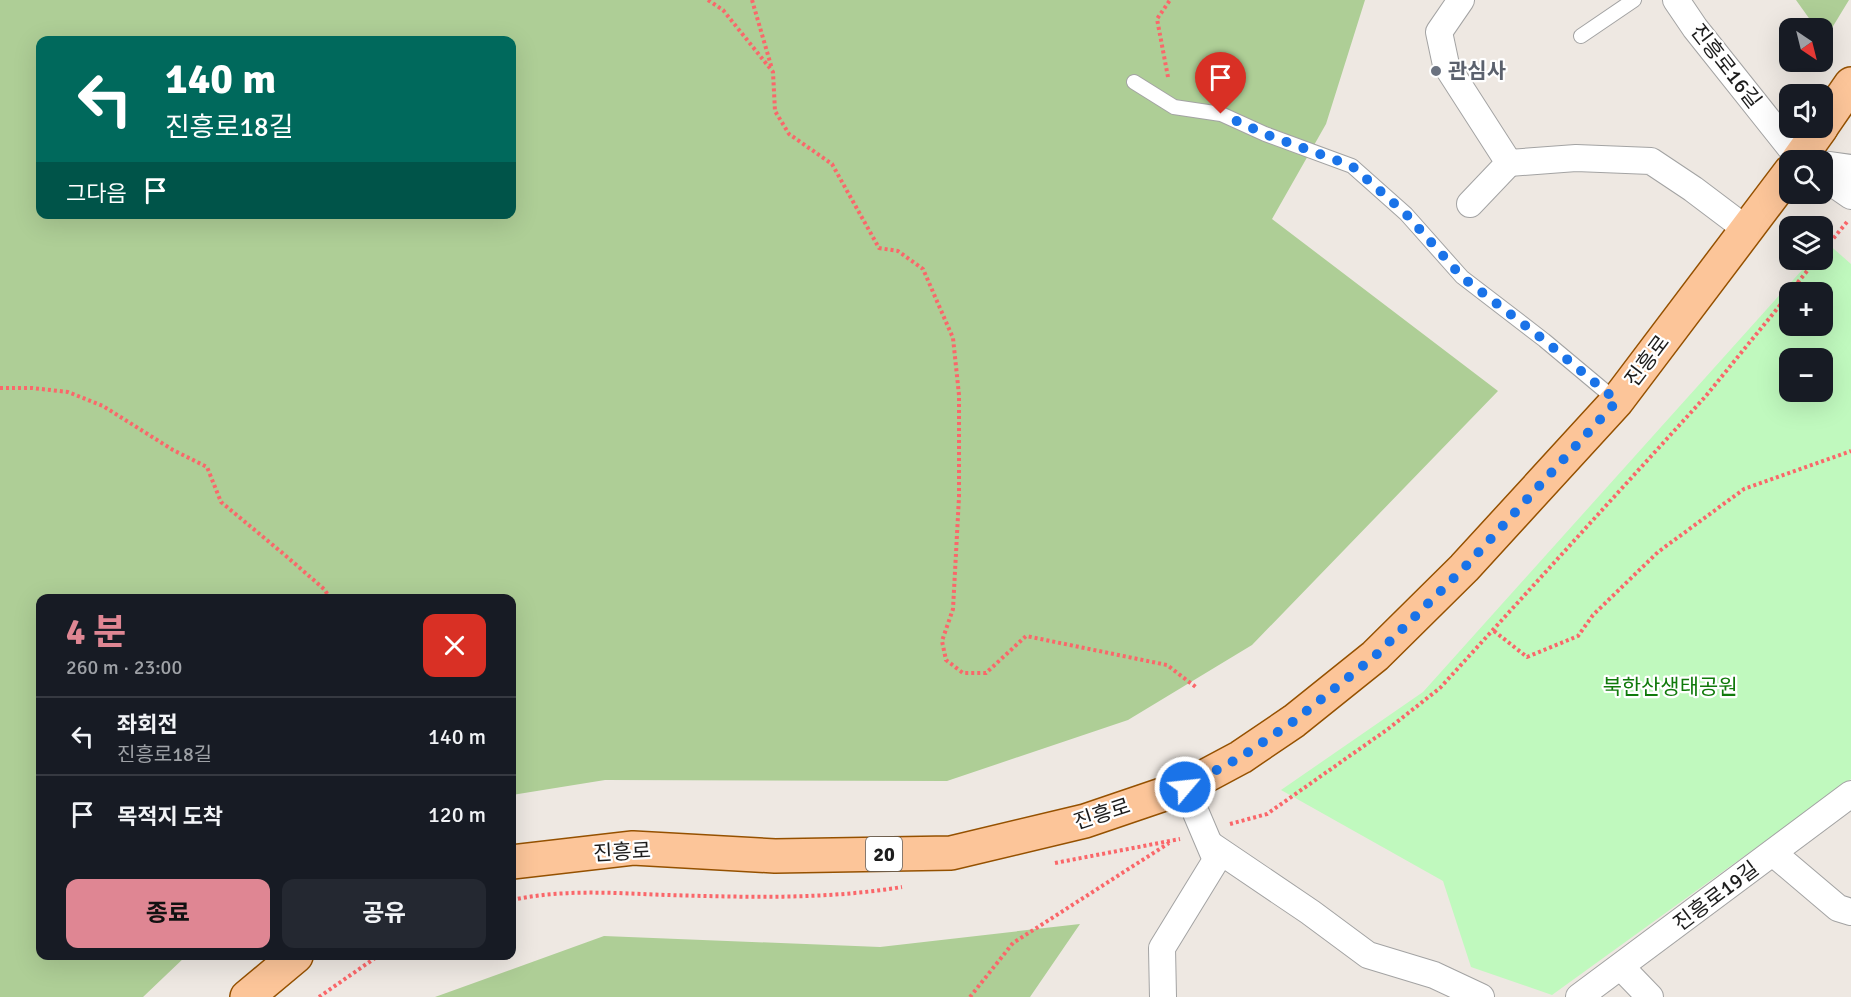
<!DOCTYPE html>
<html lang="ko">
<head>
<meta charset="utf-8">
<style>
  body { margin:0; font-family:Signika,"Noto Sans KR",sans-serif; background:#242831; color:#f1f3f6; height:100vh; display:flex; flex-direction:column; font-size:22px; white-space:nowrap }
  * { box-sizing:border-box; margin:0 }
  p { font-size:20px; color:#9ea1a6 }
  .icon { flex:none; width:33px; height:33px; fill:none; stroke:currentColor; stroke-width:2; stroke-linecap:round; stroke-linejoin:round }
  .map { position:relative; flex:1; overflow:hidden }
  .panel { position:absolute; left:36px; top:594px; width:480px; height:366px; display:flex; flex-direction:column; background:#171b24; border-radius:12px; box-shadow:0 6px 24px #0002 }
  .panel>* { flex:none }
  .hud { position:absolute; left:36px; top:36px; width:480px; height:183px; border-radius:12px; box-shadow:0 6px 24px #0002; background:#00695c; color:#fff; overflow:hidden }
  .needle { width:39px; rotate:145deg }
  .tools { position:absolute; left:1779px; top:18px; display:grid; gap:12px }
  .tools a { display:grid; place-items:center; width:54px; height:54px; border-radius:12px; background:#171b24; box-shadow:0 6px 24px #0002; font-size:30px }
  .pin { position:absolute; display:grid; place-items:center; width:51px; height:51px; color:#fff; margin:-62px -26px; border-radius:50% 50% 50% 0; rotate:-45deg; box-shadow:0 0 6px #0007 }
  .pin .icon { rotate:45deg }
  .me { position:absolute; width:66px; margin:-33px; rotate:62deg; stroke-linejoin:round; filter:drop-shadow(0 0 4px #0008) }
  .turn { display:flex; align-items:center; gap:21px; height:126px; padding:0 30px; font-size:27px }
  .turn .icon { width:78px; height:78px; stroke-width:2.5 }
  .turn b { display:block; font-size:42px; line-height:51px }
  .then { display:flex; align-items:center; height:57px; padding:0 30px; background:#0003; gap:12px; font-size:22px }
  .round { display:grid; place-items:center; flex:none; width:63px; height:63px; border-radius:12px; background:#242831 }
  .overview { display:flex; align-items:center; justify-content:space-between; height:102px; padding:0 30px }
  h1 { font-size:36px; font-weight:700; line-height:45px; color:#df8693 }
  .cta { display:flex; gap:12px; margin-top:auto; padding:12px 30px }
  .cta a { flex:1; height:69px; border-radius:12px; background:#df8693; color:#111; font-size:24px; font-weight:700; line-height:69px; text-align:center }
  .cta a+a { background:#242831; color:#f1f3f6 }
  ul { padding:0; list-style:none }
  li { display:flex; align-items:center; gap:18px; height:78px; padding:0 30px; border-top:2px solid #363941 }
  li div { flex:1 }
  li b { display:block; font-size:22px }
  li em { font-style:normal }
  .map>svg:first-child { display:block }
</style>
</head>
<body>
<div class="map">
<svg width="1851" height="997" viewBox="0 0 1851 997">
  <rect width="100%" height="100%" fill="#eee8e2"/>
  <g fill="#aece96" fill-rule="evenodd">
    <path d="M0,0h1365l-39,124 -54,95 226,172 -246,254 -124,75 -181,61 -342,-1 -93,15v-197h-472v358h146l-43,41h-143zM40,40h472v174h-472z"/>
    <path d="M1796,0h53l-25,41 -2,-13h-6z"/>
    <path d="M1080,924l-50,73h-595l169,-61 276,11z"/>
  </g>
  <path fill="#c0f9be" fill-rule="evenodd" d="M1826,242l25,22v515l-299,216 -81,-28 -28,-86 -162,-91 142,-98 388,-432h11l1,-14zM1790,292h32v34h-32zM1790,358h32v34h-32z"/>
  <g fill="none" stroke-linecap="round" stroke-linejoin="round">
    <defs>
      <g id="service">
        <path d="M1581,36l53,-36"/>
        <path d="M1134,82l40,25 47,7 44,20 87,32 54,48 56,63 82,63 73,61"/>
      </g>
      <g id="minor">
        <path d="M1461,0l-22,32 7,33 63,98 -39,41"/>
        <path d="M1676,0l19,28 105,132"/>
        <path d="M1509,163l67,-5 75,3 42,28 53,40"/>
        <path d="M1822,164l29,4"/>
        <path d="M1822,176l29,20"/>
        <path d="M1211,845l99,67 58,43 66,20 47,22"/>
        <path d="M1773,853l65,55 13,4"/>
        <path d="M1621,967l29,30"/>
        <path d="M1163,997l-1,-49 54,-88 -31,-73"/>
        <path d="M1579,997l272,-203"/>
      </g>
      <g id="primary">
        <path d="M1822,126l29,-42"/>
        <path d="M1798,160l23,-32"/>
        <path d="M512,862l121,-14 142,8 176,-3 134,-32 100,-34 56,-30 53,-36 81,-65 89,-88 153,-167 173,-229"/>
        <path d="M247,997l49,-41"/>
      </g>
    </defs>
    <use href="#service" stroke="#a3a3a3" stroke-width="16"/>
    <use href="#minor" stroke="#a3a3a3" stroke-width="28"/>
    <use href="#primary" stroke="#955100" stroke-width="36"/>
    <g stroke="#fa676a" stroke-width="4" stroke-dasharray="3 3" stroke-linecap="butt">
      <path d="M708,0l15,10 50,62 2,39 14,23 43,30 47,84 19,3 25,18 30,69 6,57v102l-6,112 -11,32 4,19 17,13h23l40,-37 141,29 30,23"/>
      <path d="M752,0l20,69"/>
      <path d="M1168,77l-11,-58 13,-19"/>
      <path d="M1822,252l25,-30"/>
      <path d="M1790,292l26,-32"/>
      <path d="M0,388h32l36,4 35,14 70,44 34,17 14,35 65,54 38,33 6,9"/>
      <path d="M1494,631l33,26 51,-21 15,-21 65,-63 86,-63 107,-38"/>
      <path d="M1230,824l37,-10 121,-85 52,-41 265,-291 85,-104"/>
      <path d="M1055,863l125,-24"/>
      <path d="M512,900c51,-11 102,-7 154,-5 79,2 157,5 236,-8"/>
      <path d="M319,997l59,-41"/>
      <path d="M970,997l43,-54 156,-100"/>
    </g>
    <use href="#service" stroke="#fff" stroke-width="14"/>
    <use href="#minor" stroke="#fff" stroke-width="26"/>
    <use href="#primary" stroke="#fcc599" stroke-width="33"/>
  </g>
  <g fill="none" stroke-linecap="round" stroke-linejoin="round">
    <path stroke="#1a73e8" stroke-width="10" stroke-dasharray="0 18" d="M1185,787l56,-30 53,-36 81,-65 89,-88 153,-167 -73,-61 -82,-63 -56,-63 -54,-48 -87,-32 -44,-20"/>
  </g>
  <circle fill="#6b7280" stroke="#fff" stroke-width="2" cx="1436" cy="71" r="6"/>
  <g text-anchor="middle" stroke-width="4.5" stroke-linejoin="round" paint-order="stroke">
    <rect fill="#fff" stroke="#606060" stroke-width="1.5" x="866" y="837" width="36" height="34" rx="4.5"/>
    <g font-size="20" font-weight="bold" fill="#1c1c1c">
      <text x="884" y="861">20</text>
    </g>
    <g font-size="21" fill="#1c1c1c" stroke="#fff">
      <text transform="translate(1726 66) rotate(52)" y="7">진흥로16길</text>
      <text transform="translate(1647 361) rotate(-53)" y="7">진흥로</text>
      <text transform="translate(1102 814) rotate(-18)" y="7">진흥로</text>
      <text transform="translate(622 852) rotate(-3)" y="7">진흥로</text>
      <text transform="translate(1716 896) rotate(-37)" y="7">진흥로19길</text>
    </g>
    <g font-size="21" font-weight="bold" fill="#5b616d" stroke="#fff" text-anchor="start">
      <text x="1448" y="78">관심사</text>
    </g>
    <g font-size="21" fill="#107a0b" stroke="#fff">
      <text x="1670" y="694">북한산생태공원</text>
    </g>
  </g>
</svg>
<div class="tools">
<a><svg class="needle" viewBox="-14 -14 28 28"><path d="M0-13l5 13h-10z" fill="#e53935"/><path d="M0 13l5-13h-10z" fill="#9ea1a6"/></svg></a>
<a><svg class="icon" aria-label="sound" viewBox="0 0 24 24"><path d="M4 9h4l5-4v14l-5-4H4zM17 9q2 3 0 6"/></svg></a>
<a><svg class="icon" aria-label="search" viewBox="0 0 24 24"><circle cx="10" cy="10" r="6"/><path d="M15 15l6 6"/></svg></a>
<a><svg class="icon" aria-label="layers" viewBox="0 0 24 24"><path d="M12 4l9 5-9 5-9-5zM3 14l9 5 9-5"/></svg></a>
<a>+</a>
<a>−</a>
</div>
<div class="pin" style="left:1221px;top:114px;background:#d93025"><svg class="icon" aria-label="arrive" viewBox="0 0 24 24"><path d="M6 21V4h12l-3 4 3 4H6"/></svg></div>
<svg class="me" style="left:1185px;top:787px" viewBox="-20 -20 40 40"><circle r="17" fill="#1a73e8" stroke="#fff" stroke-width="3"/><path d="M0-11L8 9 0 5-8 9z" fill="#fff"/></svg>
<div class="hud">
<div class="turn"><svg class="icon" aria-label="left" viewBox="0 0 24 24"><path d="M17 20v-9H6M10 6l-5 5 5 5"/></svg><div><b>140 m</b>진흥로18길</div></div>
<div class="then">그다음<svg class="icon" aria-label="arrive" viewBox="0 0 24 24"><path d="M6 21V4h12l-3 4 3 4H6"/></svg></div>
</div>
<section class="panel">
<div class="overview"><div><h1>4 분</h1><p>260 m · 23:00</p></div><a class="round" style="background:#d93025;color:#fff"><svg class="icon" aria-label="close" viewBox="0 0 24 24"><path d="M6 6l12 12M18 6L6 18"/></svg></a></div>
<ul>
<li><svg class="icon" aria-label="left" viewBox="0 0 24 24"><path d="M17 20v-9H6M10 6l-5 5 5 5"/></svg><div><b>좌회전</b><p>진흥로18길</p></div><em>140 m</em></li>
<li><svg class="icon" aria-label="arrive" viewBox="0 0 24 24"><path d="M6 21V4h12l-3 4 3 4H6"/></svg><div><b>목적지 도착</b></div><em>120 m</em></li>
</ul>
<div class="cta"><a>종료</a><a>공유</a></div>
</section>
</div>
</body>
</html>
